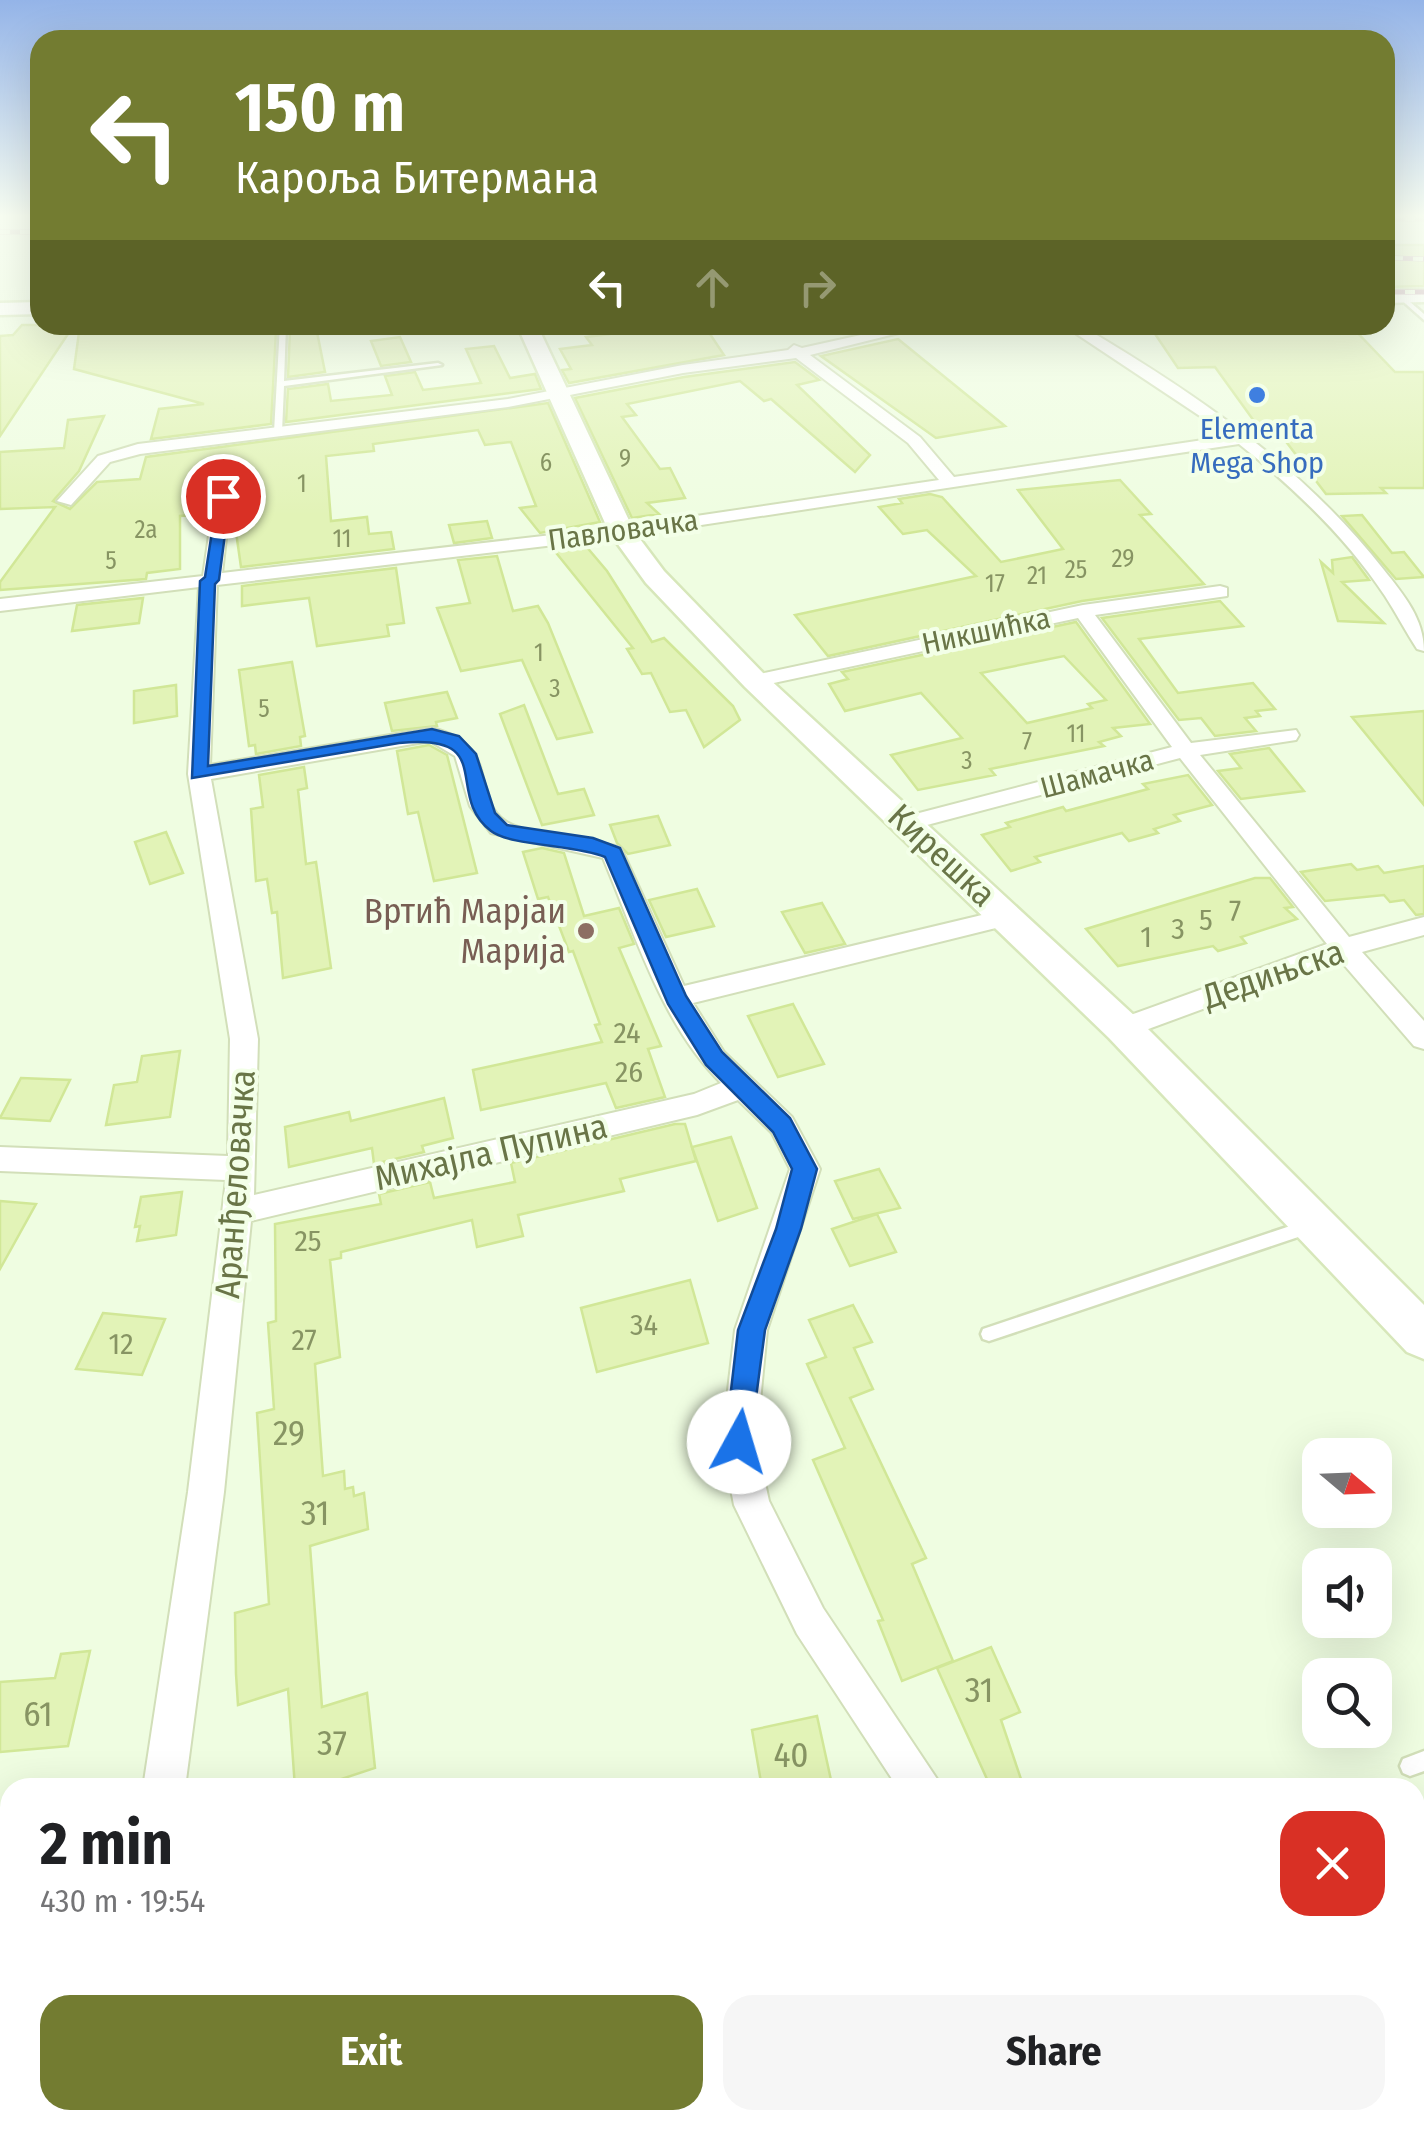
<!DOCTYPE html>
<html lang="en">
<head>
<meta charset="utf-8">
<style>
  body { margin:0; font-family:"Fira Sans Condensed",sans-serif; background:#f6f6f6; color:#202124; height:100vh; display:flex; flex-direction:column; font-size:38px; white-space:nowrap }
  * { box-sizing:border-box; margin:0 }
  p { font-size:32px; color:#757577 }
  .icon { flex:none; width:55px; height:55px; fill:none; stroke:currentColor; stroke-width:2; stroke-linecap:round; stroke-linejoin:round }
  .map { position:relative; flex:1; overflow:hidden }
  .sheet { position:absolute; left:0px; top:1778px; width:1425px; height:352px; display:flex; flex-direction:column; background:#fff; border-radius:30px 30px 0 0; box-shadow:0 10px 40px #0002 }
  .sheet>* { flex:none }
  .top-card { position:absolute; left:30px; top:30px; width:1365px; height:305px; border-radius:30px; box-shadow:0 10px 40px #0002; background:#737c31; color:#fff; overflow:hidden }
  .needle { width:65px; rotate:109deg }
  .fabs { position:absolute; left:1302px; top:1438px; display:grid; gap:20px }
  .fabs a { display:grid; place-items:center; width:90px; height:90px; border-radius:20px; background:#fff; box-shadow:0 10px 40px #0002; font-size:50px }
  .pin { position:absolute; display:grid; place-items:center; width:85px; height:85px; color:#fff; margin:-42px; border:5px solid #fff; border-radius:50%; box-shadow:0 2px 10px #0007 }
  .me { position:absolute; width:110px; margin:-55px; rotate:6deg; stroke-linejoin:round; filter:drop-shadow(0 0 8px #0008) }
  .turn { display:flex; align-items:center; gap:35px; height:210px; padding:0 40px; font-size:45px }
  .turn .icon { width:130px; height:130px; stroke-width:2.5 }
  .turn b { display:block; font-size:70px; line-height:85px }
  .lanes { display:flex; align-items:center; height:95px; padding:0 40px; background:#0003; justify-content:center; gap:50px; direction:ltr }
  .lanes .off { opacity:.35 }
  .round { display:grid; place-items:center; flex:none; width:105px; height:105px; border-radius:30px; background:#f6f6f6 }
  .head { display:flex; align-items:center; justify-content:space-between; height:170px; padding:0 40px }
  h1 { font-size:60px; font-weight:700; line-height:75px }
  .button { display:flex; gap:20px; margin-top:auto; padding:20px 40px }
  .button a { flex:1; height:115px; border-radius:30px; background:#737c31; color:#fff; font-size:40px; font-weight:700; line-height:115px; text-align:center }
  .button a+a { background:#f6f6f6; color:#202124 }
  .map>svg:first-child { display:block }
</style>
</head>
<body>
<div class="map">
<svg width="1424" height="2129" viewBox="0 0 1424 2129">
  <rect width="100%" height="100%" fill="#effde1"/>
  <g fill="#e2f3b7" stroke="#d1e797" stroke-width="2.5" fill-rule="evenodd">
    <path d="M1385,245h39v41l-39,1z"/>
    <path d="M22,325h52l-74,111v-100l13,-1z"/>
    <path d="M80,325h186l2,7 8,-1 -5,93 -120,15 8,-30 45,-5 -130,-35z"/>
    <path d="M635,325h69l20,30 -155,28 -7,-13 9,-1 -11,-20 32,-4 -6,-8 55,-7z"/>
    <path d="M1149,325h201l45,47h29v116h-43l5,5 -60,1 -42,-55h-17l-52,-72 -37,1z"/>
    <path d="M316,327l9,45 -37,5 2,-47z"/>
    <path d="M400,337l11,25 -30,4 -10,-25z"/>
    <path d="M898,339l107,87 -69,12 -115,-82z"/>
    <path d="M494,346l16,32 25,-4 6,15 -255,33 2,-33 40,-5 3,17 61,-6 -7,-19 30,-4 8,18 58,-7 -15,-34z"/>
    <path d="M795,362l24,18 -22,5 73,70 -15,17 -84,-73 -7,2 -24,-20 -113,23 9,11 -14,2 38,52 10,-1 15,30 -38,5 12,11 -27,4 -57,-120 109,-21z"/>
    <path d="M548,403l52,119 -60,11 -20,-25 16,-2 -25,-64 -26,3 -7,-15 -105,14 1,7 -48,5 5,65 36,-4 2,17 22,-2 3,17 -153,18 -8,-56 2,-16 -14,-8 -10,7 -3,20 -28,2v53l-33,4 -1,6 -146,11v-8l55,-75 -55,2v-57l64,-4 4,-28 36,-4 -25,55 -26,30 17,8 27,-27 43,-3 6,-22z"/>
    <path d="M1120,480l31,34 -11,1 64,69 -122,17 -254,55 -33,-41 181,-39 -49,-46 -24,4 -24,-27 23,-4 -3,-4 31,-5 12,3 59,65 62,-13 -45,-59z"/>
    <path d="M1362,515l30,38 12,-1 20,25 -28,2 -54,-63z"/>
    <path d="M487,521l5,17 -38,5 -5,-18z"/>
    <path d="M585,545l22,26 45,71 12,-4 69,68 7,14 -36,27 -18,-37 -16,2 -19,-39 -9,1 -15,-25 6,-1 -80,-99z"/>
    <path d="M497,556l16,55 25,-5 10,17 44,109 -35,7 -35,-79 -61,11 -24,-63 33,-5 -12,-43z"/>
    <path d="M1352,557l17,23 -27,2 42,41 -46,-2 -17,-59 12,11 -1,-13z"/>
    <path d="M396,568l8,55 -17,2 2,11 -72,10 -8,-48 -67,8v-20z"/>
    <path d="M143,598l-4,25 -67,8 5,-26z"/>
    <path d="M1220,601l23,25 -104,13 39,54 75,-10 22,26 -19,2 4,5 -15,2 11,13 -41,5 -14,-18 -22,2 -77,-102z"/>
    <path d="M1076,622l74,102 -37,4 8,8 -22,6 5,4 -114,23 5,6 -77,15 -27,-35 71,-17 -41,-45 -76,18 -16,-27 19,-5 -6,-7zM1064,656l42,44 -18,4 4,4 -65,15 -46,-50z"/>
    <path d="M292,662l13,74 -5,1 1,9 -45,8 -1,-9 -6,1 -10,-76z"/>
    <path d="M176,685l1,31 -43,7v-32z"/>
    <path d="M447,692l10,26 -21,4 1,4 -45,5 -7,-28z"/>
    <path d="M524,705l34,89 26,-5 10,26 -52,10 -42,-111z"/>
    <path d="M1424,711v94l-72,-88z"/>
    <path d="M429,745l18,10 30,118 -43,8 -16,-69 -10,2 -11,-63z"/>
    <path d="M1269,748l35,43 -63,8 -23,-28 23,-3 -11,-14z"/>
    <path d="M304,767l3,21 -9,2 8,74 10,-2 15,106 -48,10 -6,-66 -5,1 -5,-34 -11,2 -5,-72 12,-2 -4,-32z"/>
    <path d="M1188,775l24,30 -38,10 6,6 -26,8 4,4 -29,8 -7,-8 -87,24 5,5 -29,9 -29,-36 28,-8 -4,-4 57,-16 3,4 82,-22 -5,-5z"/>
    <path d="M658,816l12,29 -42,9 -11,-11 -7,-18z"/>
    <path d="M166,832l17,41 -33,11 -15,-42z"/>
    <path d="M542,848l22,5 20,63 35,-8 15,36 -15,4 42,98 -13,3 17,48 -49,11 -10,-25 -125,27 -8,-40 129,-28 -7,-17 5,-1 -27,-73 -4,1 -21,-55 -10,2 -15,-47z"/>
    <path d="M1351,864l6,6 21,-4 6,7 40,-7v48l-8,1 -12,-15 -14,2 -6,-7 -59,6 -24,-29z"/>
    <path d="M1255,878h15l23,29 -8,1 12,11 -56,18 5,6 -28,8 -5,-5 -95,20 -32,-37z"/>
    <path d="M697,889l17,37 -48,11 -17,-37z"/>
    <path d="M822,903l23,41 -40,9 -23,-41z"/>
    <path d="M793,1004l31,60 -46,13 -30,-61z"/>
    <path d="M180,1051l-10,66 -64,8 8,-40 23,-3 5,-26z"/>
    <path d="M21,1078l49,2 -20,41 -50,-3z"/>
    <path d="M444,1098l9,40 -31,8 2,6 -50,12 -2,-16 -83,19 -4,-40 64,-15 2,9z"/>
    <path d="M675,1124h10l11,37 -76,18 4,12 -106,24 5,21 -46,11 -5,-27 -131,32v6l-11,2 10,97 -25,7 8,112 21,-5 1,18 8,-2 1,9 10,-3 4,36 -58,17 12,161 45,-14 8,75 -61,20h-19l-7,-99 -50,16 -2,-31 -1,-61 34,-9 -12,-191 17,-4 -6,-86 8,-2 -1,-97 106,-20 -2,-10 51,-12 4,16 81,-16 -4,-19z"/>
    <path d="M731,1137l26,71 -39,13 -26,-74z"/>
    <path d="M879,1169l21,39 -47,11 -18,-38z"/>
    <path d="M182,1192l-6,43 -39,6 3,-15 -5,1 6,-30z"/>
    <path d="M0,1201l36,3 -36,65z"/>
    <path d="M877,1214l19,38 -46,14 -18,-37z"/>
    <path d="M690,1280l18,63 -111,29 -16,-64z"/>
    <path d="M853,1305l19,37 -18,6 19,41 -23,9 76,160 -14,6 41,97 -51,20 -24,-60 5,-1 -70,-160 32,-12 -38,-84 19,-7 -17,-37z"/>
    <path d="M103,1313l62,6 -23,56 -66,-6z"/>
    <path d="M991,1647l29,65 -19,8 23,68h-33l-54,-120z"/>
    <path d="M90,1651l-22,95 -68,6v-70l55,-4 6,-24z"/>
    <path d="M817,1716l14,64 -35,8h-34l-10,-58z"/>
  </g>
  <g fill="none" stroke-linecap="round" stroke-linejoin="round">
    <defs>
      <g id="lane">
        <path d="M1398,295h4l22,19v6l-26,-23z"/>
        <path d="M280,325h6l-2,56 154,-18 4,2 -158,21 -2,46 -4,2 -4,-2z"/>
        <path d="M1311,1219l5,2 3,5 -3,5 -327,110 -6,-2 -2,-5 2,-5 6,-2z"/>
        <path d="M1424,1751v20l-14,5 -7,-3 -3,-7 3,-7z"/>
      </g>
      <g id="street">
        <path d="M906,325h25l-121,30 110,82 34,40 276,-41 -167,-111h17c113,67 222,140 304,245 20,25 40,49 40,81l-7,-2c-11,-17 -21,-36 -32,-53 -39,-59 -91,-108 -146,-152l-617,93 -405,48 -7,180 222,-37c71,18 37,68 73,93 22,15 87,17 116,27l63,138 323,-77 9,2 3,6 -3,6 -323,80 31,49 68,65 28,52 -53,161 -11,112 13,59 54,107 120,180h-45l-101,-154 -63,-129 -12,-63 13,-112 55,-161 -18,-36 -34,-33 -41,15 -446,106 -27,271 -39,296h-42l45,-296 38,-312 -226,-9v-24l228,9 2,-117 -42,-265 11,-187 -199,24v-12l203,-23 12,-81 8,-5 8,5 -9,78 400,-46 317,-47 -31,-37 -112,-85 -113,15 -175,34 -368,47 -30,8 -39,43 -14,-4 41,-45 40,-12 370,-45 175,-34 105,-15 6,-5 8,3zM430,741l25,15 15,50 21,27 112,25c32,76 59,167 118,225l-27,11 -440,101 4,-156 -47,-260z"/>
        <path d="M1220,586l7,2v8l-132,19 96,128 105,-13 3,5 -3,5 -96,15 149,182 75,-20v18l-62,17 62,69v28l-10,-3 -75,-87 -207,76h-18l-4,-7 4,-7 213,-77 -147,-186 -272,72 -8,-2 -3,-5 3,-5 272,-71 -94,-129 -323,69 -10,-6 10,-6 328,-70z"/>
        <path d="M10,1812v42l-10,1v-42z"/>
        <path d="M86,2120h48l-1,9h-48z"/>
        <path d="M1014,2120h48l2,9h-48z"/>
      </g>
      <g id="secondary">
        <path d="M1424,290v12l-39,1v-12z"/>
        <path d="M40,302v12l-40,1v-12z"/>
        <path d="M517,325h20l97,206 30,40 101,104 372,343 287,287v54l-17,-7 -298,-314 -364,-351 -99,-104 -37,-51z"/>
      </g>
    </defs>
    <use href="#lane" stroke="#d2dfb9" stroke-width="5"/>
    <use href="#street" stroke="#d2dfb9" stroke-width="4"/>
    <use href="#secondary" stroke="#d7e7ba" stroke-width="5"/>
    <use href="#lane" fill="#fff" fill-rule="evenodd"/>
    <use href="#street" fill="#fff" fill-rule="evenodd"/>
    <use href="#secondary" fill="#fff" fill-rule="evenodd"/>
    <defs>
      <g id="rail">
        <path d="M1385,219h39"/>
        <path d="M0,232h40"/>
        <path d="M1393,258l31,1"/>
        <path d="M1385,292h39"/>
      </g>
    </defs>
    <use href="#rail" stroke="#c6a0b6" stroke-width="5"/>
    <use href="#rail" stroke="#f3ffe8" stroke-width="4" stroke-dasharray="10" stroke-linecap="butt"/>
  </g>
  <linearGradient id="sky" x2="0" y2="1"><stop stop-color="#94b4e8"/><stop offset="0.42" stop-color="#f8fef2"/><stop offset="1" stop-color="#f8fef2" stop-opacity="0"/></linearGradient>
  <rect width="1424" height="515" fill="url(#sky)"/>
  <path fill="#1a73e8" stroke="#114b97" stroke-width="2.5" d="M218,493l12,3 -11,84 -4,4 -7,182 224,-37 27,7 17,18 19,59 12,12 86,13 27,10 66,148 36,56 68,66 27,51 -16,60 -36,101 -16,121 -10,4 -10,-4 -4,-9 13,-112 38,-101 16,-60 -19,-37 -67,-67 -38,-61 -63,-147c-28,-12 -95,-11 -114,-26 -48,-37 8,-98 -92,-88l-207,35 8,-197 5,-4z"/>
  <circle fill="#3f7fe0" stroke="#f3ffe8" stroke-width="4" cx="1257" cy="395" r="10"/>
  <circle fill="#8d6e63" stroke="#f3ffe8" stroke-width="4" cx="586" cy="931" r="10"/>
  <g text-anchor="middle" stroke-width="8" stroke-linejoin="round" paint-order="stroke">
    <g font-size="25" fill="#879463">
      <text x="625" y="467">9</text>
      <text x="546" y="471">6</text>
      <text x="302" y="492">1</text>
      <text x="146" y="538">2a</text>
      <text x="342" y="547">11</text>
      <text x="1123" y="567">29</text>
      <text x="111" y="569">5</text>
      <text x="1076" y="578">25</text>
      <text x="1037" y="584">21</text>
      <text x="995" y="592">17</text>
      <text x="539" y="661">1</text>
      <text x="555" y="697">3</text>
      <text x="264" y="717">5</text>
      <text x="1076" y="742">11</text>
      <text x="1027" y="750">7</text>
      <text x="967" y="769">3</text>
    </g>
    <g font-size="30" fill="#366cbe" stroke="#f3ffe8">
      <text x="1257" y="439">Elementa<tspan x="1257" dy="34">Mega Shop</tspan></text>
    </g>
    <g font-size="30" fill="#697547" stroke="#f3ffe8">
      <text transform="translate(623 530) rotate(-8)" y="10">Павловачка</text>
      <text transform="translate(986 631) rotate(-12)" y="10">Никшићка</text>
      <text transform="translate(1097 774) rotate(-15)" y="10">Шамачка</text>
    </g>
    <g font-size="30" fill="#879463">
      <text x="1235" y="921">7</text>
      <text x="1206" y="930">5</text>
      <text x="1178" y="939">3</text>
      <text x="1146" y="947">1</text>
      <text x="627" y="1043">24</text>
      <text x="629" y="1082">26</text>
      <text x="308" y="1251">25</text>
      <text x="644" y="1335">34</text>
      <text x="304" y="1350">27</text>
      <text x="121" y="1354">12</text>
    </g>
    <g font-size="35" fill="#697547" stroke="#f3ffe8">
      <text transform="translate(942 855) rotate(43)" y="12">Кирешка</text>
      <text transform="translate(1273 974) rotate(-19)" y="12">Дедињска</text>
      <text transform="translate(491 1152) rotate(-13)" y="12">Михајла Пупина</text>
      <text transform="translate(235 1184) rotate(-86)" y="12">Аранђеловачка</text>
    </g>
    <g font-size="35" fill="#785e54" stroke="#f3ffe8" text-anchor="end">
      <text x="566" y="923">Вртић Марјаи<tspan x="566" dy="40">Марија</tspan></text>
    </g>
    <g font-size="35" fill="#879463">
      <text x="289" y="1445">29</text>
      <text x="315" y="1525">31</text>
      <text x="979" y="1702">31</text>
      <text x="38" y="1726">61</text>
      <text x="332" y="1755">37</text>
      <text x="791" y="1767">40</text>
    </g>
  </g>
</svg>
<div class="fabs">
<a><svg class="needle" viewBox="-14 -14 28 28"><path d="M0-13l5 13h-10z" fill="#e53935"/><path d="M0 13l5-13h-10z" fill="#757577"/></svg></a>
<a><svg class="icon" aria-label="sound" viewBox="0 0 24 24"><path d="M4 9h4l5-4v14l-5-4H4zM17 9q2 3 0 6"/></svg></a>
<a><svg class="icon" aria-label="search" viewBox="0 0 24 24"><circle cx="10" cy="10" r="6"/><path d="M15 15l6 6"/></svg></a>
</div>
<div class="pin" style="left:223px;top:496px;background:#d93025"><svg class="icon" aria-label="arrive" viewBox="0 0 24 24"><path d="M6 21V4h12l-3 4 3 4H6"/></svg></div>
<svg class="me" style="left:739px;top:1442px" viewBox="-20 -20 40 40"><circle r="19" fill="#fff"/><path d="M0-13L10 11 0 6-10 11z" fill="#1a73e8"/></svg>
<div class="top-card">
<div class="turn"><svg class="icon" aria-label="left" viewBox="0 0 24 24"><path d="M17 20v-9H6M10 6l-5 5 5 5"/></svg><div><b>150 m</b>Кароља Битермана</div></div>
<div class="lanes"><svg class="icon" aria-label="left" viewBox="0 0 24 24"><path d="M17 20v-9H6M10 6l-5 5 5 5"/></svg><svg class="icon off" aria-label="ahead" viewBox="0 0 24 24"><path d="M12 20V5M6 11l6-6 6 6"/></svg><svg class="icon off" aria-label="right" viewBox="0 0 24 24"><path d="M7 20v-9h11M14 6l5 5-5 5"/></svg></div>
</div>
<section class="sheet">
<div class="head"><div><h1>2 min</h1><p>430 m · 19:54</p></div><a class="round" style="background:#d93025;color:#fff"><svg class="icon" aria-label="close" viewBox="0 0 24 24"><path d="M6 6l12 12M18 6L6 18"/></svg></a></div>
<div class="button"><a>Exit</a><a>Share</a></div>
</section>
</div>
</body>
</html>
